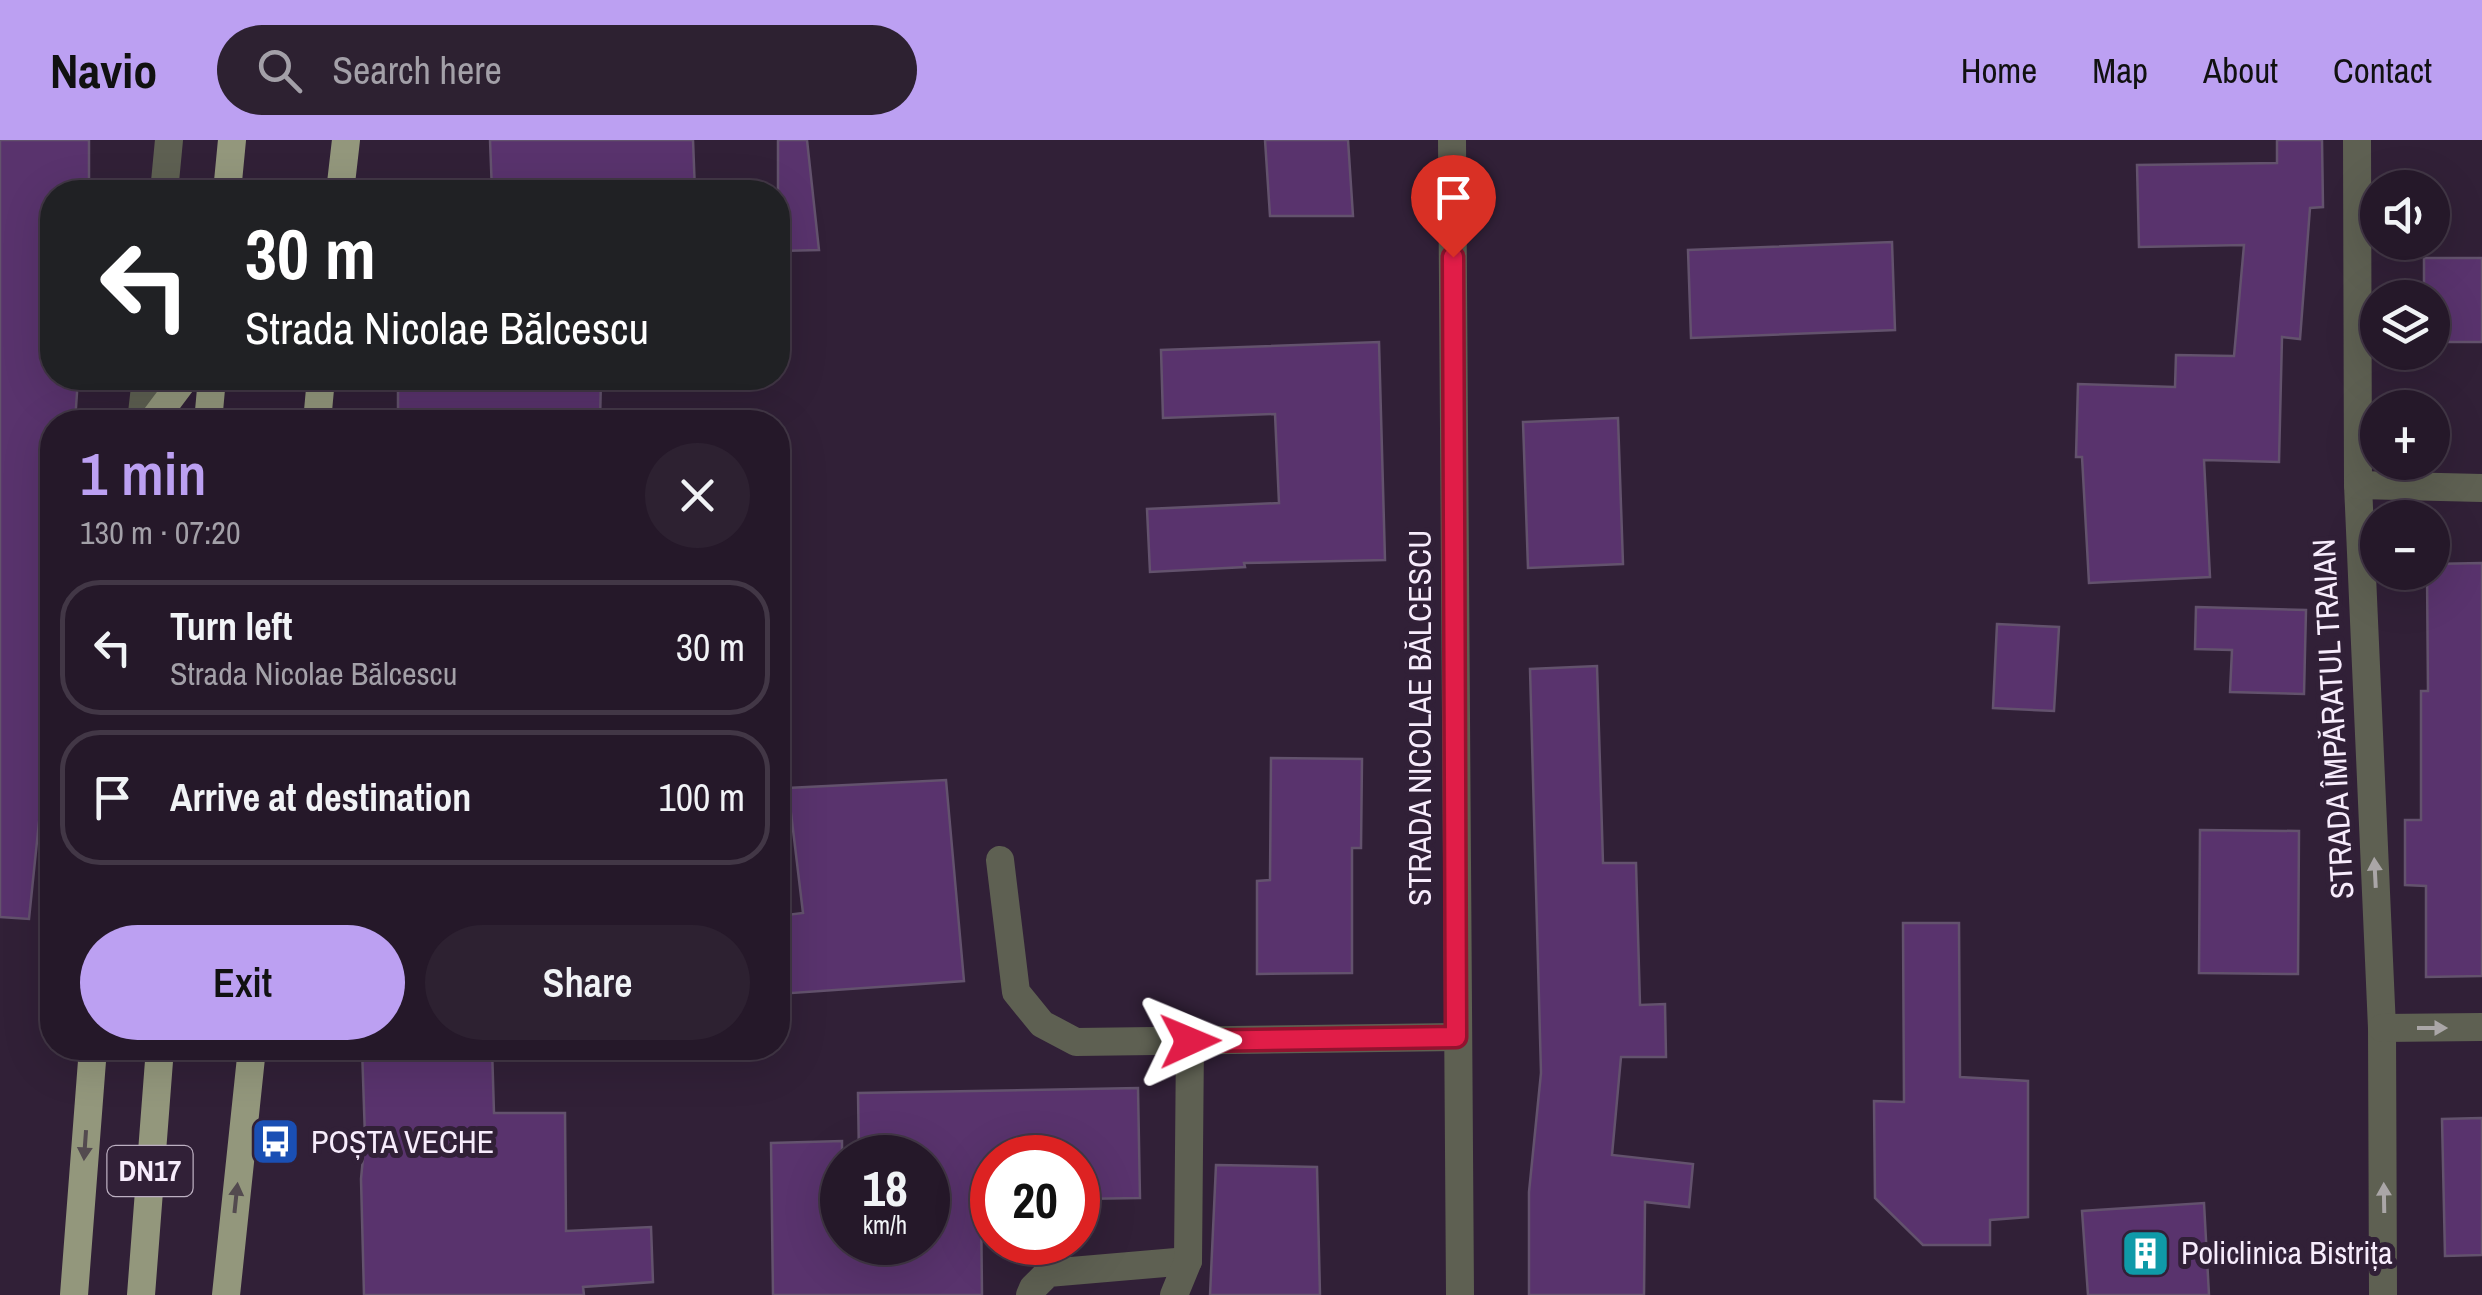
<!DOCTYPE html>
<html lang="en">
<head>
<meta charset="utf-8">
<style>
  body { margin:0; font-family:"Archivo Narrow",sans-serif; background:#2d2131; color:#f1f3f6; height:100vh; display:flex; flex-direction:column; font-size:38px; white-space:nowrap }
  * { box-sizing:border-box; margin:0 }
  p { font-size:32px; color:#a3a0a8 }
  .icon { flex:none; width:55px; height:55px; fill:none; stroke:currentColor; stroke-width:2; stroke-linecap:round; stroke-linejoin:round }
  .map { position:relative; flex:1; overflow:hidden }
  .panel { position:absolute; left:40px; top:270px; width:750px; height:650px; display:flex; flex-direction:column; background:#251829; border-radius:40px; box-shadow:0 10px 40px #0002,0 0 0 2px #423746 }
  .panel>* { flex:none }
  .guide { position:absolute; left:40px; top:40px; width:750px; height:210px; border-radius:40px; box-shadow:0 10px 40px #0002,0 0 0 2px #423746; background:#202124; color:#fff; overflow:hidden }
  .buttons { position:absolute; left:2360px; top:30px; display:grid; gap:20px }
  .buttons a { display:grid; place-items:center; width:90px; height:90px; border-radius:50%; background:#251829; box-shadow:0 10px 40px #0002,0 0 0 2px #423746; font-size:50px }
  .speed { position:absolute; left:820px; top:995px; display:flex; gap:20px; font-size:50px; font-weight:700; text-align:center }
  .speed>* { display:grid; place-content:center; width:130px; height:130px; border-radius:50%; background:#251829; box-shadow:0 10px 40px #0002,0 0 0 2px #423746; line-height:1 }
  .speed small { font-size:25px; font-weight:400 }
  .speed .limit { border:15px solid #d22; background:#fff; color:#111 }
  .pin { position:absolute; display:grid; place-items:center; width:85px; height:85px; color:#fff; margin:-102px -42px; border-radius:50% 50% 50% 0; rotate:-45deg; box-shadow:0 0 10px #0007 }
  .pin .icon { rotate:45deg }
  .me { position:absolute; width:110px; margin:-55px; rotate:89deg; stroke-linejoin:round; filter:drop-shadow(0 0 8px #0008) }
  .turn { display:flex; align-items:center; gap:35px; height:210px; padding:0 40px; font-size:45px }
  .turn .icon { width:130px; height:130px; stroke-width:2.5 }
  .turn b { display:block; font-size:70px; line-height:85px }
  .round { display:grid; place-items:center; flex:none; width:105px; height:105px; border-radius:52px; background:#2d2131 }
  .head { display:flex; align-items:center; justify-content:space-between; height:170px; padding:0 40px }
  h1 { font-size:60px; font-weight:600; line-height:75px; color:#bca0f2 }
  .cta { display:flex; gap:20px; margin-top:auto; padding:20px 40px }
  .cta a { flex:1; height:115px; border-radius:60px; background:#bca0f2; color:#111; font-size:40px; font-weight:600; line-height:115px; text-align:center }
  .cta a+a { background:#2d2131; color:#f1f3f6 }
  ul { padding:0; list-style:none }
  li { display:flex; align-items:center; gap:30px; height:135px; margin:0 20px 15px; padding:0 20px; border:5px solid #423746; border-radius:40px }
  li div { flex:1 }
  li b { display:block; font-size:38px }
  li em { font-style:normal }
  header { display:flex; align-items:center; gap:60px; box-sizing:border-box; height:140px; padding:0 50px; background:#bca0f2; color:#111 }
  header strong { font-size:48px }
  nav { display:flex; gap:55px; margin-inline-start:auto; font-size:35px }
  .search { width:700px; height:90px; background:#2d2131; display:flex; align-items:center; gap:25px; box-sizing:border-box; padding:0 35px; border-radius:55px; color:#a3a0a8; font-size:38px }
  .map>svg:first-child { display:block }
</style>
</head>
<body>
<header>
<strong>Navio</strong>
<div class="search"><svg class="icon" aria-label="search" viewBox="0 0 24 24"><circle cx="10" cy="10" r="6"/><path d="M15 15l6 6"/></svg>Search here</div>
<nav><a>Home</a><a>Map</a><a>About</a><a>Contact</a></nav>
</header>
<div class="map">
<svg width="2482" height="1155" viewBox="0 0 2482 1155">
  <rect width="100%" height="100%" fill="#312037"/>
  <g fill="#59336d" stroke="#63526d" stroke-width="2.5">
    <path d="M0,0h89v52h-37v186h26l-3,44h-23v274l-23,223 -29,-2z"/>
    <path d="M490,0h203l2,52h-203z"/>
    <path d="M778,0h29l12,110 -41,1z"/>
    <path d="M1265,0h83l5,76h-83z"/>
    <path d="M2277,0h45l1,67 -13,1 -10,131 -18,-2 -3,125 -75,-2 6,117 -121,6 -7,-126h-6l2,-73 97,3 1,-32 58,1 10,-111 -105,2 -2,-82 140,-2z"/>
    <path d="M1892,102l3,88 -204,8 -3,-88z"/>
    <path d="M2424,118h58v84h-50v-44h-8z"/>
    <path d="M1379,202l6,218 -141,3 1,4 -95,5 -3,-63 132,-6 -4,-89 -112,4 -2,-68z"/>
    <path d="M398,238h203l-1,44h-202z"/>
    <path d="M1618,278l5,146 -95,4 -5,-146z"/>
    <path d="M2482,423v413l-56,1v-91l-21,-1v-65h16v-129h7l-1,-119h5v-8z"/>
    <path d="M2196,467l110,3 -2,84 -74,-2 2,-42 -37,-1z"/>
    <path d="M1997,484l62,3 -5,84 -61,-3z"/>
    <path d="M1597,526l6,197h33l4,142 25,-1 1,53h-45l-9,98 81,9 -4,43 -44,-5 -1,93h-115v-103l12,-119 -11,-404z"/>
    <path d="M1271,618l91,1 -1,89h-9v125l-95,1v-93l13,-1z"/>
    <path d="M946,640l18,201 -186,13v-78l25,-3 -15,-125z"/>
    <path d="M2200,690l99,1 -1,143 -99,-1z"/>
    <path d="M1903,783h56l1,154 68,4v136l-38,3v25h-67l-48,-47 -1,-97 30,1z"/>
    <path d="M362,908h130l2,65h71l1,118 85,-4 2,55 -70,5 1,8h-220l-3,-116 4,-42z"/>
    <path d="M1138,948l2,110 -62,1v-41h-86v43h-11l1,94h-209l-2,-152 71,-2v101h86v-84h-69l-1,-65z"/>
    <path d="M2482,978v137l-37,1 -3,-137z"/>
    <path d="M1216,1025l101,2 3,128h-110z"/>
    <path d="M2204,1063l5,92h-121l-6,-84z"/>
  </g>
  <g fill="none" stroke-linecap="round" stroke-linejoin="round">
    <g stroke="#5e6052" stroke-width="28">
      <path d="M164,52l5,-52"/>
      <path d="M141,282l5,-44"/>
      <path d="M1000,720l16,132 26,32 34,18 380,-5"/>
      <path d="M1030,1155l3,-7 15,-15 140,-12"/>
      <path d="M1174,1155l14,-34 2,-220"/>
    </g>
    <g stroke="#5e6052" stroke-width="28">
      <path d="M1452,0l8,1155"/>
      <path d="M2357,0l1,345 24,543 1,267"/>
      <path d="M2358,345l124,3"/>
      <path d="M2382,888l100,-1"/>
    </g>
    <g stroke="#93977c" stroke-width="28">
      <path d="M227,52l5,-52"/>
      <path d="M340,52l6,-52"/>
      <path d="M152,282l33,-44"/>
      <path d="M208,282l4,-44"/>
      <path d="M317,282l4,-44"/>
      <path d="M74,1155l19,-247"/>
      <path d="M141,1155l19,-247"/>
      <path d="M226,1155l26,-247"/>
    </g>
  </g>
  <defs><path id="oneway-solid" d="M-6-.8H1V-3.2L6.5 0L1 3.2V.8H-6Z" transform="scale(2.5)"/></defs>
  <g fill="#aaa6a7">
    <use href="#oneway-solid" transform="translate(2375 733) rotate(-93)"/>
    <use href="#oneway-solid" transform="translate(2432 888)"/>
    <use href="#oneway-solid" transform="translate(2384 1058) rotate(-91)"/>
  </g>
  <g fill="#534a4f">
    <use href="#oneway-solid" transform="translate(85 1005) rotate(94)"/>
    <use href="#oneway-solid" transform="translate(236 1058) rotate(-84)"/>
  </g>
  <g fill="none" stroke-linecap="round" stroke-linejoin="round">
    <defs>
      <path id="route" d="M1190,901l266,-4 -3,-780"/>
    </defs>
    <use href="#route" stroke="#92132f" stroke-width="25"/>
    <use href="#route" stroke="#e11d48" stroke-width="18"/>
  </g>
  <defs>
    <symbol id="bus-square" viewBox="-11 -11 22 22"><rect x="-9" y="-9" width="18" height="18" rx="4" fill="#1a4fb4" stroke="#312037"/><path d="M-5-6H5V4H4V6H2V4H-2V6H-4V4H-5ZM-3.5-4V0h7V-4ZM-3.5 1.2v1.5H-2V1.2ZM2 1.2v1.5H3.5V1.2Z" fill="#fff"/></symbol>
    <symbol id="building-square" viewBox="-11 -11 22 22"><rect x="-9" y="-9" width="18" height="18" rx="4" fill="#0f9aa8" stroke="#312037"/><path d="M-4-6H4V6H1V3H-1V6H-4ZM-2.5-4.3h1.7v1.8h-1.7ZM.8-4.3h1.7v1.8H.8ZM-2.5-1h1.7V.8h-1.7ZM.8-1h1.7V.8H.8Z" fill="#fff"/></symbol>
  </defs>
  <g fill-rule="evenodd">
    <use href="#bus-square" x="248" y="974" width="55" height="55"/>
    <use href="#building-square" x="2118" y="1086" width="55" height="55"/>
  </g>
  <g text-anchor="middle" stroke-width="10" stroke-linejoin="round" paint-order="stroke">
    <rect fill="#312037" stroke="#bcafc1" stroke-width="2.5" x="107.5" y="1006" width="85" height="50" rx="8"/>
    <g font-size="30" font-weight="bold" fill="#f7ecfc">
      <text x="150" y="1041">DN17</text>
    </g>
    <g font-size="32" fill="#f7ecfc" stroke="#312037">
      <text transform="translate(1420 578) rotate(-90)" y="11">STRADA NICOLAE BĂLCESCU</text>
      <text transform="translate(2333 579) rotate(-93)" y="11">STRADA ÎMPĂRATUL TRAIAN</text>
    </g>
    <g font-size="32" fill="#f7ecfc" stroke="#312037" text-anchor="start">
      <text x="311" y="1013">POȘTA VECHE</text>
      <text x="2181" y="1124">Policlinica Bistrița</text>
    </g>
  </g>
</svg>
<div class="buttons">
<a><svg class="icon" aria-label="sound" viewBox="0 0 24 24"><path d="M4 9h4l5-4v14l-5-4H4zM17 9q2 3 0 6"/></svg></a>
<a><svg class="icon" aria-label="layers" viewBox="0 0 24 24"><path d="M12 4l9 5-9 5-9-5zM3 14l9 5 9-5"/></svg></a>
<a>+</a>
<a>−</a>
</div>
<div class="speed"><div>18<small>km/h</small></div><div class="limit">20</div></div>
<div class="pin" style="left:1453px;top:117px;background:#d93025"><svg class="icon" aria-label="arrive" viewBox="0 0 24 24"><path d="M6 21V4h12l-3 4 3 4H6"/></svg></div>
<svg class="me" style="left:1190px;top:901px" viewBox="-20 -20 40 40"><path d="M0-17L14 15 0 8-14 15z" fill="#e11d48" stroke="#fff" stroke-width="4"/></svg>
<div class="guide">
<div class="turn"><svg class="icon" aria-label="left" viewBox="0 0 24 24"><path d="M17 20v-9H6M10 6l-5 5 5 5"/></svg><div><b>30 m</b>Strada Nicolae Bălcescu</div></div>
</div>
<section class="panel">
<div class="head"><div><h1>1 min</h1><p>130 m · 07:20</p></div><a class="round"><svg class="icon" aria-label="close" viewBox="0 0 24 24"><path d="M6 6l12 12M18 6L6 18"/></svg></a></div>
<ul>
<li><svg class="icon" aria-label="left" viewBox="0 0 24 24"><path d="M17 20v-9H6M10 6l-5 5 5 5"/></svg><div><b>Turn left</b><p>Strada Nicolae Bălcescu</p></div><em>30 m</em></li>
<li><svg class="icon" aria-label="arrive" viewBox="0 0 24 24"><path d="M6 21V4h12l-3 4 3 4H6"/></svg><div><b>Arrive at destination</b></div><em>100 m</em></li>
</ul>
<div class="cta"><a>Exit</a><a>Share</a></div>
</section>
</div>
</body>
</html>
